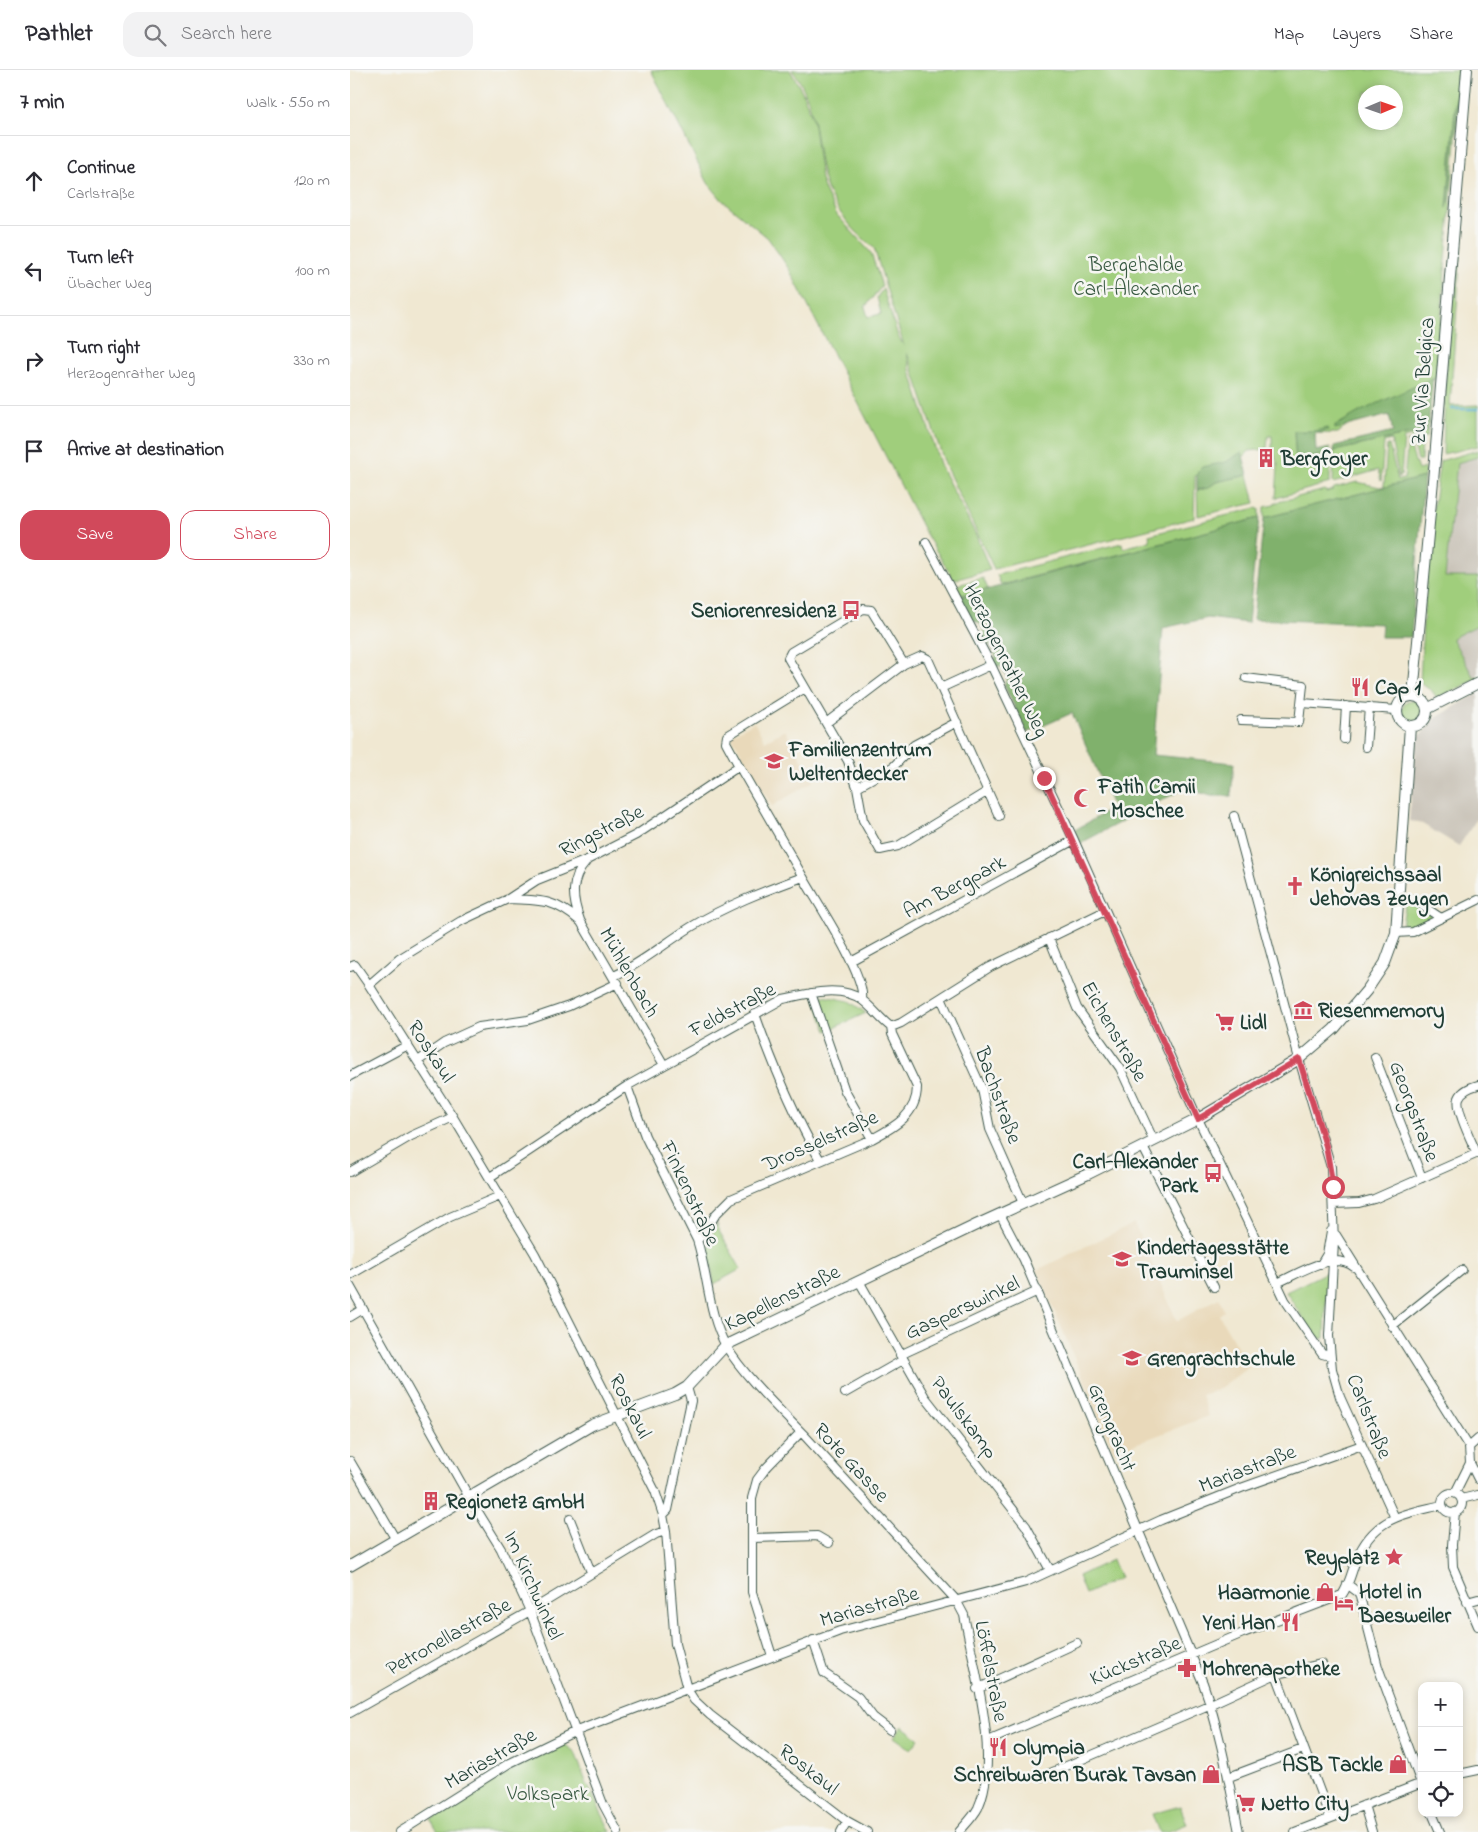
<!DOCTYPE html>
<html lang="en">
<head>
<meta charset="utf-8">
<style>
  :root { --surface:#fff; --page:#f2f2f3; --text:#2b2b33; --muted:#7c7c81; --line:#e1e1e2; --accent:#d1495b }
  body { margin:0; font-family:"Indie Flower",sans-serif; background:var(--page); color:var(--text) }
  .controls { position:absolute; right:15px; bottom:15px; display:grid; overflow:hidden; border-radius:10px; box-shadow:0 2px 8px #0003 }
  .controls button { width:45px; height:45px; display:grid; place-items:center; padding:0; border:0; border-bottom:1px solid var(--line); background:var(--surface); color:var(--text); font:25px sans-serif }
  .compass { position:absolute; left:1008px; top:15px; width:45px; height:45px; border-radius:50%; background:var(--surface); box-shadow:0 2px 8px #0003; rotate:88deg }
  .stop { position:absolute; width:15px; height:15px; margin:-11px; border:4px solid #d1495b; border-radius:50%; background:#fff }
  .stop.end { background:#d1495b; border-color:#fff; box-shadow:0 1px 5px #0008 }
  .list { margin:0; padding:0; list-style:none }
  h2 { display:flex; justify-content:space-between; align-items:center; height:65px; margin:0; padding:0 20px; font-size:21px }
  h2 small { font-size:16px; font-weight:400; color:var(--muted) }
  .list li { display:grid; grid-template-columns:32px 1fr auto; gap:15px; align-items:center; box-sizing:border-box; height:90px; padding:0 20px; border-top:1px solid var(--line) }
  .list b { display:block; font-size:19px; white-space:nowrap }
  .list p { margin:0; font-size:16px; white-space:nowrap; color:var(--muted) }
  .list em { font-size:16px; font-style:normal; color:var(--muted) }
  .actions { display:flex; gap:10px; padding:15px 20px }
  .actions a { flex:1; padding:11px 0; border:1px solid var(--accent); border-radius:15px; text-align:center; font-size:18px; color:var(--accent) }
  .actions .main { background:var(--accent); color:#fff }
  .icon { flex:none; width:28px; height:28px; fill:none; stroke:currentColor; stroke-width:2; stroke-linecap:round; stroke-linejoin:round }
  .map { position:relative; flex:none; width:1128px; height:1762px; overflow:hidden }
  header { display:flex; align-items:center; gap:30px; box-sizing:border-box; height:70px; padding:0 25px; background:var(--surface); border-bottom:1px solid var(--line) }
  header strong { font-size:24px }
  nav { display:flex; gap:28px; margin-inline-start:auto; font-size:18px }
  .search { width:350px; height:45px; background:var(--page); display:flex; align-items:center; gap:12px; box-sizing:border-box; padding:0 18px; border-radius:15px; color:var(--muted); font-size:19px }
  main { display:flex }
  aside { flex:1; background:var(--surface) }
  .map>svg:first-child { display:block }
  .built { fill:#e9d9ba }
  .industrial { fill:#c9c3b8 }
  .green { fill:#a0ce7c; stroke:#608658; fill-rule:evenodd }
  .forest { fill:#80b16c; stroke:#507750 }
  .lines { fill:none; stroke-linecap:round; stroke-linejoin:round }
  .stream { stroke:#4da9cb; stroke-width:2.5 }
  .minor-casing { stroke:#3e574c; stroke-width:10 }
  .tertiary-casing { stroke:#3e574c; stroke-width:12 }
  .minor { stroke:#fff; stroke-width:8 }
  .tertiary { stroke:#fff; stroke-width:10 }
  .route { stroke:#d1495b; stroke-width:6 }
  .labels { text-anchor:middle; stroke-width:5; stroke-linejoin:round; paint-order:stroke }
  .park-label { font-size:21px; fill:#395a42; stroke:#f6f6f2 }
  .street-label { font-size:21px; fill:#1f3d34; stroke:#f6f6f2 }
  .poi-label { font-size:21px; font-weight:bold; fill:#1f3d34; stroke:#f6f6f2; text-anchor:start }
</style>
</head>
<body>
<header>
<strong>Pathlet</strong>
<div class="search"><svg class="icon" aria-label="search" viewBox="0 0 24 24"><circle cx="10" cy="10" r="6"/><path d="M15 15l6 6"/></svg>Search here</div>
<nav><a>Map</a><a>Layers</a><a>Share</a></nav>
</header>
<main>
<aside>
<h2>7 min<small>Walk · 550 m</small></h2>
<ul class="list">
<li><svg class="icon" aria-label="ahead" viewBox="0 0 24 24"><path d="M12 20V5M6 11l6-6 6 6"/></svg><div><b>Continue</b><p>Carlstraße</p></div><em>120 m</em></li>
<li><svg class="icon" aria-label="left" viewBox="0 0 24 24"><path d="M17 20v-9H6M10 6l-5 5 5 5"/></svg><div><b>Turn left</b><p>Übacher Weg</p></div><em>100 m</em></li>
<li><svg class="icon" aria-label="right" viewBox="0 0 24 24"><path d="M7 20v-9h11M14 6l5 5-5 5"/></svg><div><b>Turn right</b><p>Herzogenrather Weg</p></div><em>330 m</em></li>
<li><svg class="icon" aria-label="arrive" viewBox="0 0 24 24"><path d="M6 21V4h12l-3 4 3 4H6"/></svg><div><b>Arrive at destination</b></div></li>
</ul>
<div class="actions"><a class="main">Save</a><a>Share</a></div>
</aside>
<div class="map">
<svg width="1128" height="1762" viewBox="0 0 1128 1762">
  <rect width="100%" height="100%" fill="#f6f6f2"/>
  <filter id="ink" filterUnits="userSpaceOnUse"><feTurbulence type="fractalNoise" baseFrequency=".02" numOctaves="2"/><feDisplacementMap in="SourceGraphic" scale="10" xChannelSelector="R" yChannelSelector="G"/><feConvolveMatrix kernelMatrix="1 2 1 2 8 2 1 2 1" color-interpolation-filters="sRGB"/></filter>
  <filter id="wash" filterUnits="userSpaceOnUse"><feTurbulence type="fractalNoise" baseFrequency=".0096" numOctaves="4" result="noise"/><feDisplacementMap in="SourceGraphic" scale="20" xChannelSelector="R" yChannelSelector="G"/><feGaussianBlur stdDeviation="1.12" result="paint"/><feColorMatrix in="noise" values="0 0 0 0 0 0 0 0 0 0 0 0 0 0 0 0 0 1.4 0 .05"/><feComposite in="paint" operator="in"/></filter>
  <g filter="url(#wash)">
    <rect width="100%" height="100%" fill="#f0e8d2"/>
    <path class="built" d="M404,652L415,671L435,660L464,711L422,736L381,665Z
      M784,1153L827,1251L869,1228L874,1241L869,1245L899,1297L867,1320L851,1325L858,1346L764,1382L687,1200Z"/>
    <path class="industrial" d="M1128,387V507L1095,508L1107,393Z
      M1128,555V606L1124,608L1101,568Z
      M1128,623V747L1109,776L1069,752L1059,751L1066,677L1069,667L1086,648Z"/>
    <path class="green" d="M301,0H440L452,21L463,49L471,109L475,121L487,145L521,183L532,216L515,237L518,247L531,244L527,227L533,219L548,266L554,276L524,178C502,160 480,135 473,106C464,69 467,32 442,0H1112L1086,308L1082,312L1076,313L1009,346L988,363L944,364L946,391L980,383V413L926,428L928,395L922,378V366H918L917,379L899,381C887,397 864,402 845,406L844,448L644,499L596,397L557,283L560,300L591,397L626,465L640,500L604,510L576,464L439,199L418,168L372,130L358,113ZM1016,22H1046V52H1016Z
      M1109,164L1112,165L1100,336L1128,335V376L1093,384L1095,316L1106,166Z
      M1078,360L1077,367H1072L1071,390H1068L1061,366L1054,368L1051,406L1049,407L1041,370L1034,372L1031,411L1028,400L983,413L984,381Z
      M1058,370L1068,400L1075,398L1074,407L914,448V437L924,435V433L975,420L976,422L983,420L984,418L1007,412L1030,417L1034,416L1037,375H1039L1048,410L1054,409Z
      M1128,380V387L1107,393L1095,507H1128V555L1102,568L1124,608L1128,606V609L1087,628L1082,621L1070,613L1073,553L1082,446L1090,391Z
      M898,405L905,433L848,446L847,420L858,418L866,412Z
      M906,438L909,439V448L651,515L647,505L772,473L773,478L800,471L799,465Z
      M633,508L638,519L611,525L607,515Z
      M1052 641a11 11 0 1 1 22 0a11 11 0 1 1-22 0Z
      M1057,826L1088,846L1051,860Z
      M474,926L499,931L516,943L477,961L466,932L467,927Z
      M367,1153L369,1161L391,1199L364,1214L358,1177Z
      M977,1202L975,1268L972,1269L963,1264L936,1222Z
      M762,1490L770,1508L735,1524L728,1506Z
      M552,1656L569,1669L561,1679L544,1667Z
      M211,1672L225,1682L236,1712L261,1762H88L81,1750L126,1719Z
      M830,1736L837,1754L817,1762H809L802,1744Z"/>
    <path class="forest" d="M1108,0H1110L1099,130L1097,138Z
      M1083,308L1078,360L984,381V376L1043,362L1039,345L985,359V356L1011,341Z
      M977,358L978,360L965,364L966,381L980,378V383L946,391L944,361H964Z
      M892,382L898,405L866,412L858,418L847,420V402L852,397L876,392Z
      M1074,407L1061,567H1031L1032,554L903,549L914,448Z
      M909,448L898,553L858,548L813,558L803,685L884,693L881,726H861L835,718L729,774L723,761L763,738L722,643L677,663L654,615L657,608L652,597L645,596L643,593L646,586L641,575L634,574L632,571L635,564L630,553L619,549L609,527Z"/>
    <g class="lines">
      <path class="stream" d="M1102,339H1128"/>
    </g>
  </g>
  <g filter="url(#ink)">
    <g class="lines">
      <g class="minor-casing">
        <path id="minor" d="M576,472L641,595L724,770L848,1049L927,1213L935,1230L972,1284L980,1286
          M554,594L521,540L513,539L441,582L438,588L498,691L507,717L513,750L530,780L548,776L638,721
          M593,617L641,595
          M952,633L1046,640
          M891,650L949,652L953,615L896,608
          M476,653L554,594L572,586L578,589L649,746
          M994,669L996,636
          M1016,677L1019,637
          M389,696L376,672L377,666L455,618
          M507,717L544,696L564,675L607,652
          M884,746L949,989L981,1097L984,1172L979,1266L982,1299L990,1327L1045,1448
          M453,807C466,831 516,905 512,929
          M158,829C192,830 204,829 231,852L314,995
          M1062,829L1091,848
          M230,850C222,828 220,810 236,792
          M1046,863L1063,862L1128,830
          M699,868L727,938L770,998L804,1071
          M501,892L724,770
          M0,897L5,895L19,915L103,1047L185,1184L305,1421L313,1445L316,1461L325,1574L337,1619L344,1630L360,1645L497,1751L517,1762
          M19,915L49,889L111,851L158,829L187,810L237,790L286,765L389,696L453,807C414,821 377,835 341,857C315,873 292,893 264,906
          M461,923L495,1021L522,1069
          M591,928L632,1019L640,1059L673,1133
          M405,944C423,995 443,1043 470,1090
          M541,957L551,953L640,897L755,841
          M1025,987L1072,1108
          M68,991L94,973L129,957L178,950L219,936L268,913
          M0,1006L58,975
          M277,1016L295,1066L347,1170C358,1204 358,1244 376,1276C394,1306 429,1339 454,1365C505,1420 555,1475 606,1530L614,1545C624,1599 651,1687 628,1738C624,1746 615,1755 609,1762
          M793,1077L864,1217
          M1127,1084C1122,1072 1105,1039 1109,1028C1112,1020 1121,1017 1128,1015
          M0,1102L61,1066L103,1047
          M140,1107L277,1016L433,929C456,924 491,914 512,930C523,938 530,949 541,957
          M983,1134L1009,1133L1024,1129L1128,1083
          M650,1144L674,1190L853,1613C870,1661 879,1712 889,1762
          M986,1165L1119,1377L1120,1393L1105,1423
          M347,1170L353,1165L366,1144L381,1129L522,1069C544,1057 567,1045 567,1017L542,964L541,957
          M971,1194L977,1184L981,1161
          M0,1205L100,1147L150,1126
          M509,1211L575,1327L676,1456L700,1500
          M927,1213C948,1204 982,1180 1004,1197
          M0,1216L119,1427L151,1479L180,1541L253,1734L268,1762
          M0,1247L13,1239
          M1042,1256L1112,1200
          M550,1285L688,1221
          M495,1323L553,1290
          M1119,1377L1128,1369
          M0,1391L46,1470
          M1120,1393L1128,1409
          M1092 1433a10 10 0 1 1 20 0a10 10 0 1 1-20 0Z
          M1111,1429L1128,1425
          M1105,1442L1102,1475L1103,1497L1128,1556
          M313,1445L318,1440L341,1331L337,1317
          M220,1449L241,1502
          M402,1468L467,1466L479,1473
          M997,1514L1009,1523L1028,1597L1072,1716
          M1117,1532L1128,1529
          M463,1570L474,1603L508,1627L523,1647L540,1660
          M422,1586L402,1522V1428L407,1410L416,1398L451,1362
          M926,1604L980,1748
          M627,1619L727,1573
          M0,1643L180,1541L306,1464L316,1461
          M638,1671L893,1563L992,1525C999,1515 1002,1501 1006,1490C1024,1447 1052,1445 1092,1435
          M1109,1704L1128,1700
          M691,1707L861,1634L926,1604L972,1594
          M879,1707L953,1679
          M1014,1735L1022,1762
          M1082,1743L1090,1762
          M50,1762L158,1694L224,1662L490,1561L676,1512L811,1450L891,1418L1012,1375
          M491,1762L497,1751
          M945,1762L1072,1713"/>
      </g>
      <g class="tertiary-casing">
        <path id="tertiary" d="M1063,625L1085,389L1117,0
          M1047 641a15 15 0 1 1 30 0a15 15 0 1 1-30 0Z
          M1077,639L1128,613
          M0,1496L242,1355L325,1324L337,1317L376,1275L626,1155L738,1104L848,1049L949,989L984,959L1017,920L1035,893L1046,863L1060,656"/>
      </g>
      <use href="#minor" class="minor"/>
      <use href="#tertiary" class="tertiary"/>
    </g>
  </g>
  <g class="lines" filter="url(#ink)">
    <path class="route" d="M694,708L848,1049L949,989L976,1076L983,1117"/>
  </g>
  <defs>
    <g id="building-bare" transform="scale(1.5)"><path d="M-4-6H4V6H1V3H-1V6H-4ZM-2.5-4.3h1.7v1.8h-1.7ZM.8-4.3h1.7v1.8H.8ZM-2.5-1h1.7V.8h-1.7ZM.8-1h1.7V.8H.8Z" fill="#d1495b" stroke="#f6f6f2" stroke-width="2.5" paint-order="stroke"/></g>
    <g id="bus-bare" transform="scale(1.5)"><path d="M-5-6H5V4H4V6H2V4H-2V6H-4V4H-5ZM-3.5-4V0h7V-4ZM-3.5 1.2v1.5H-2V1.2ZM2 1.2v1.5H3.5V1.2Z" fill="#d1495b" stroke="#f6f6f2" stroke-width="2.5" paint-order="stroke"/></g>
    <g id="restaurant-bare" transform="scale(1.5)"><path d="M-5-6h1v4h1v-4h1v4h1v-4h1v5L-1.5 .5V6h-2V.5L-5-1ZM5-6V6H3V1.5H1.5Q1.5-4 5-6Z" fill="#d1495b" stroke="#f6f6f2" stroke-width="2.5" paint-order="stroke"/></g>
    <g id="school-bare" transform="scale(1.5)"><path d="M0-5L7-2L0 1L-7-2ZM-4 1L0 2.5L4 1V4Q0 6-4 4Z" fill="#d1495b" stroke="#f6f6f2" stroke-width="2.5" paint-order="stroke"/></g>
    <g id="mosque-bare" transform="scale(1.5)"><path d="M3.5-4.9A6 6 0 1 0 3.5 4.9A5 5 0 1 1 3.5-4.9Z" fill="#d1495b" stroke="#f6f6f2" stroke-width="2.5" paint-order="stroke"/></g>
    <g id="church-bare" transform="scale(1.5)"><path d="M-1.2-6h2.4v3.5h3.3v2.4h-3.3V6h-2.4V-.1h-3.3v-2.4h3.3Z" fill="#d1495b" stroke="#f6f6f2" stroke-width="2.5" paint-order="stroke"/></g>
    <g id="museum-bare" transform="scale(1.5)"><path d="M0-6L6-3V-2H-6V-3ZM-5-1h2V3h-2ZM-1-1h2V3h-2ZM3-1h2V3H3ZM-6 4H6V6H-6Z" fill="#d1495b" stroke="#f6f6f2" stroke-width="2.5" paint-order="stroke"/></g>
    <g id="supermarket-bare" transform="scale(1.5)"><path d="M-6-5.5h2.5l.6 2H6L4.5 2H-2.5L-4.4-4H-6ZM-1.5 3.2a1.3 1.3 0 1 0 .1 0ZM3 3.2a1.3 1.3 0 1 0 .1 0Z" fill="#d1495b" stroke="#f6f6f2" stroke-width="2.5" paint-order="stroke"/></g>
    <g id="sight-bare" transform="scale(1.5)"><path d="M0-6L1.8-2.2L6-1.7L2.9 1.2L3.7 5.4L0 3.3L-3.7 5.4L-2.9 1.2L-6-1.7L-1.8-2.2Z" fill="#d1495b" stroke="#f6f6f2" stroke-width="2.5" paint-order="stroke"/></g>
    <g id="shop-bare" transform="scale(1.5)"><path d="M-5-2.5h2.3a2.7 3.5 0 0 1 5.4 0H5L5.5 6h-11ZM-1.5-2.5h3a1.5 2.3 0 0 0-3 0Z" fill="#d1495b" stroke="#f6f6f2" stroke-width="2.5" paint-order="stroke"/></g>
    <g id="hotel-bare" transform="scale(1.5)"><path d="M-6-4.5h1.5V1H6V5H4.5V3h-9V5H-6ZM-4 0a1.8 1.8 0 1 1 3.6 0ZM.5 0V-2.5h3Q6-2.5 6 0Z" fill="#d1495b" stroke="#f6f6f2" stroke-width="2.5" paint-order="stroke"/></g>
    <g id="pharmacy-bare" transform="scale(1.5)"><path d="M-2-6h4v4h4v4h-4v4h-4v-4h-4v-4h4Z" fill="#d1495b" stroke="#f6f6f2" stroke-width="2.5" paint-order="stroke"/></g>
  </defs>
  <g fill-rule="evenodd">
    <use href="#building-bare" x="916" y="388"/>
    <use href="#bus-bare" x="501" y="540"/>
    <use href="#restaurant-bare" x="1010" y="617"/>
    <use href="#school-bare" x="424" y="691"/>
    <use href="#mosque-bare" x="733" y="728"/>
    <use href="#church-bare" x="945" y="816"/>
    <use href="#museum-bare" x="953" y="940"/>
    <use href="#supermarket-bare" x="875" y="952"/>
    <use href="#bus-bare" x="863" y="1103"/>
    <use href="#school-bare" x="772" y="1189"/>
    <use href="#school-bare" x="782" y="1288"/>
    <use href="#building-bare" x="81" y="1431"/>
    <use href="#sight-bare" x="1044" y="1487"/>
    <use href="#shop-bare" x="975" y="1522"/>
    <use href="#hotel-bare" x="994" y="1533"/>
    <use href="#restaurant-bare" x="940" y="1552"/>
    <use href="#pharmacy-bare" x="837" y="1598"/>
    <use href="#restaurant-bare" x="648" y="1677"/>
    <use href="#shop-bare" x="1048" y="1694"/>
    <use href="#shop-bare" x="861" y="1704"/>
    <use href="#supermarket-bare" x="896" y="1733"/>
  </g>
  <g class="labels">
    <g class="park-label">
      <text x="786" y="201">Bergehalde<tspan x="786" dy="24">Carl-Alexander</tspan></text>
      <text x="198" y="1730">Volkspark</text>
    </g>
    <g class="street-label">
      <text transform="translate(1072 311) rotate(-86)" y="7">Zur Via Belgica</text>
      <text transform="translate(657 590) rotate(64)" y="7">Herzogenrather Weg</text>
      <text transform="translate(251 760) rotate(-27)" y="7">Ringstraße</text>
      <text transform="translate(604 816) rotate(-28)" y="7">Am Bergpark</text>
      <text transform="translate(280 902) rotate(60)" y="7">Mühlenbach</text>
      <text transform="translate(382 939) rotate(-28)" y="7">Feldstraße</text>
      <text transform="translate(765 961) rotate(60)" y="7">Eichenstraße</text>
      <text transform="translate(82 981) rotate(57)" y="7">Roskaul</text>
      <text transform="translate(649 1025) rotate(70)" y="7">Bachstraße</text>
      <text transform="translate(1065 1041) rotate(69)" y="7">Georgstraße</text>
      <text transform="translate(470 1070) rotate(-24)" y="7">Drosselstraße</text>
      <text transform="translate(341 1123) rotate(65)" y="7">Finkenstraße</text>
      <text transform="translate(432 1227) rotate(-26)" y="7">Kapellenstraße</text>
      <text transform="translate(612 1237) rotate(-25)" y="7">Gasperswinkel</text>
      <text transform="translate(281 1336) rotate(63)" y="7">Roskaul</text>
      <text transform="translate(1020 1346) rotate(68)" y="7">Carlstraße</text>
      <text transform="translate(615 1347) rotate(53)" y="7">Paulskamp</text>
      <text transform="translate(763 1357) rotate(67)" y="7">Grengracht</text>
      <text transform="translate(502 1392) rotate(47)" y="7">Rote Gasse</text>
      <text transform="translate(897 1398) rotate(-21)" y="7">Mariastraße</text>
      <text transform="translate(184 1515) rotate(66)" y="7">Im Kirchwinkel</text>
      <text transform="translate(519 1536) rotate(-16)" y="7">Mariastraße</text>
      <text transform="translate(98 1566) rotate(-29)" y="7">Petronellastraße</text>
      <text transform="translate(785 1590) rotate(-23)" y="7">Kückstraße</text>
      <text transform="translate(642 1601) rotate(79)" y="7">Löffelstraße</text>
      <text transform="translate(140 1688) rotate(-30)" y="7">Mariastraße</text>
      <text transform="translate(459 1699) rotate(38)" y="7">Roskaul</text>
    </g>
    <g class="poi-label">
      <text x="931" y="395">Bergfoyer</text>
      <text x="486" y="547" text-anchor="end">Seniorenresidenz</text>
      <text x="1025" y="624">Cap 1</text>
      <text x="439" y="686">Familienzentrum<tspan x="439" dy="24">Weltentdecker</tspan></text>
      <text x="748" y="723">Fatih Camii<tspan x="748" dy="24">- Moschee</tspan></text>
      <text x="960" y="811">Königreichssaal<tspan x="960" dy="24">Jehovas Zeugen</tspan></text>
      <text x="968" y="947">Riesenmemory</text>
      <text x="890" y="959">Lidl</text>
      <text x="848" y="1098" text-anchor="end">Carl-Alexander<tspan x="848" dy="24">Park</tspan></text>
      <text x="787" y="1184">Kindertagesstätte<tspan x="787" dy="24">Trauminsel</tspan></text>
      <text x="797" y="1295">Grengrachtschule</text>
      <text x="96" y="1438">Regionetz GmbH</text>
      <text x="1029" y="1494" text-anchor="end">Reyplatz</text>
      <text x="1009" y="1528">Hotel in<tspan x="1009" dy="24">Baesweiler</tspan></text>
      <text x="960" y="1529" text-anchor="end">Haarmonie</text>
      <text x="925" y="1559" text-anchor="end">Yeni Han</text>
      <text x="852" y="1605">Mohrenapotheke</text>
      <text x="663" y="1684">Olympia</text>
      <text x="1033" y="1701" text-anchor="end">ASB Tackle</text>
      <text x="846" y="1711" text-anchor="end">Schreibwaren Burak Tavsan</text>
      <text x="911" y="1740">Netto City</text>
    </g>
  </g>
</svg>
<div class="controls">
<button>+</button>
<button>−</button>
<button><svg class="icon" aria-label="locate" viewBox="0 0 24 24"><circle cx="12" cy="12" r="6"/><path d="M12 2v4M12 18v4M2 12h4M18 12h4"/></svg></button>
</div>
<svg class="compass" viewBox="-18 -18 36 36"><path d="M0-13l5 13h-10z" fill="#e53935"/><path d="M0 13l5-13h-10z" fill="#7c7c81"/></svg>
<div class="stop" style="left:983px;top:1117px"></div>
<div class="stop end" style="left:694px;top:708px"></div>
</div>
</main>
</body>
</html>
